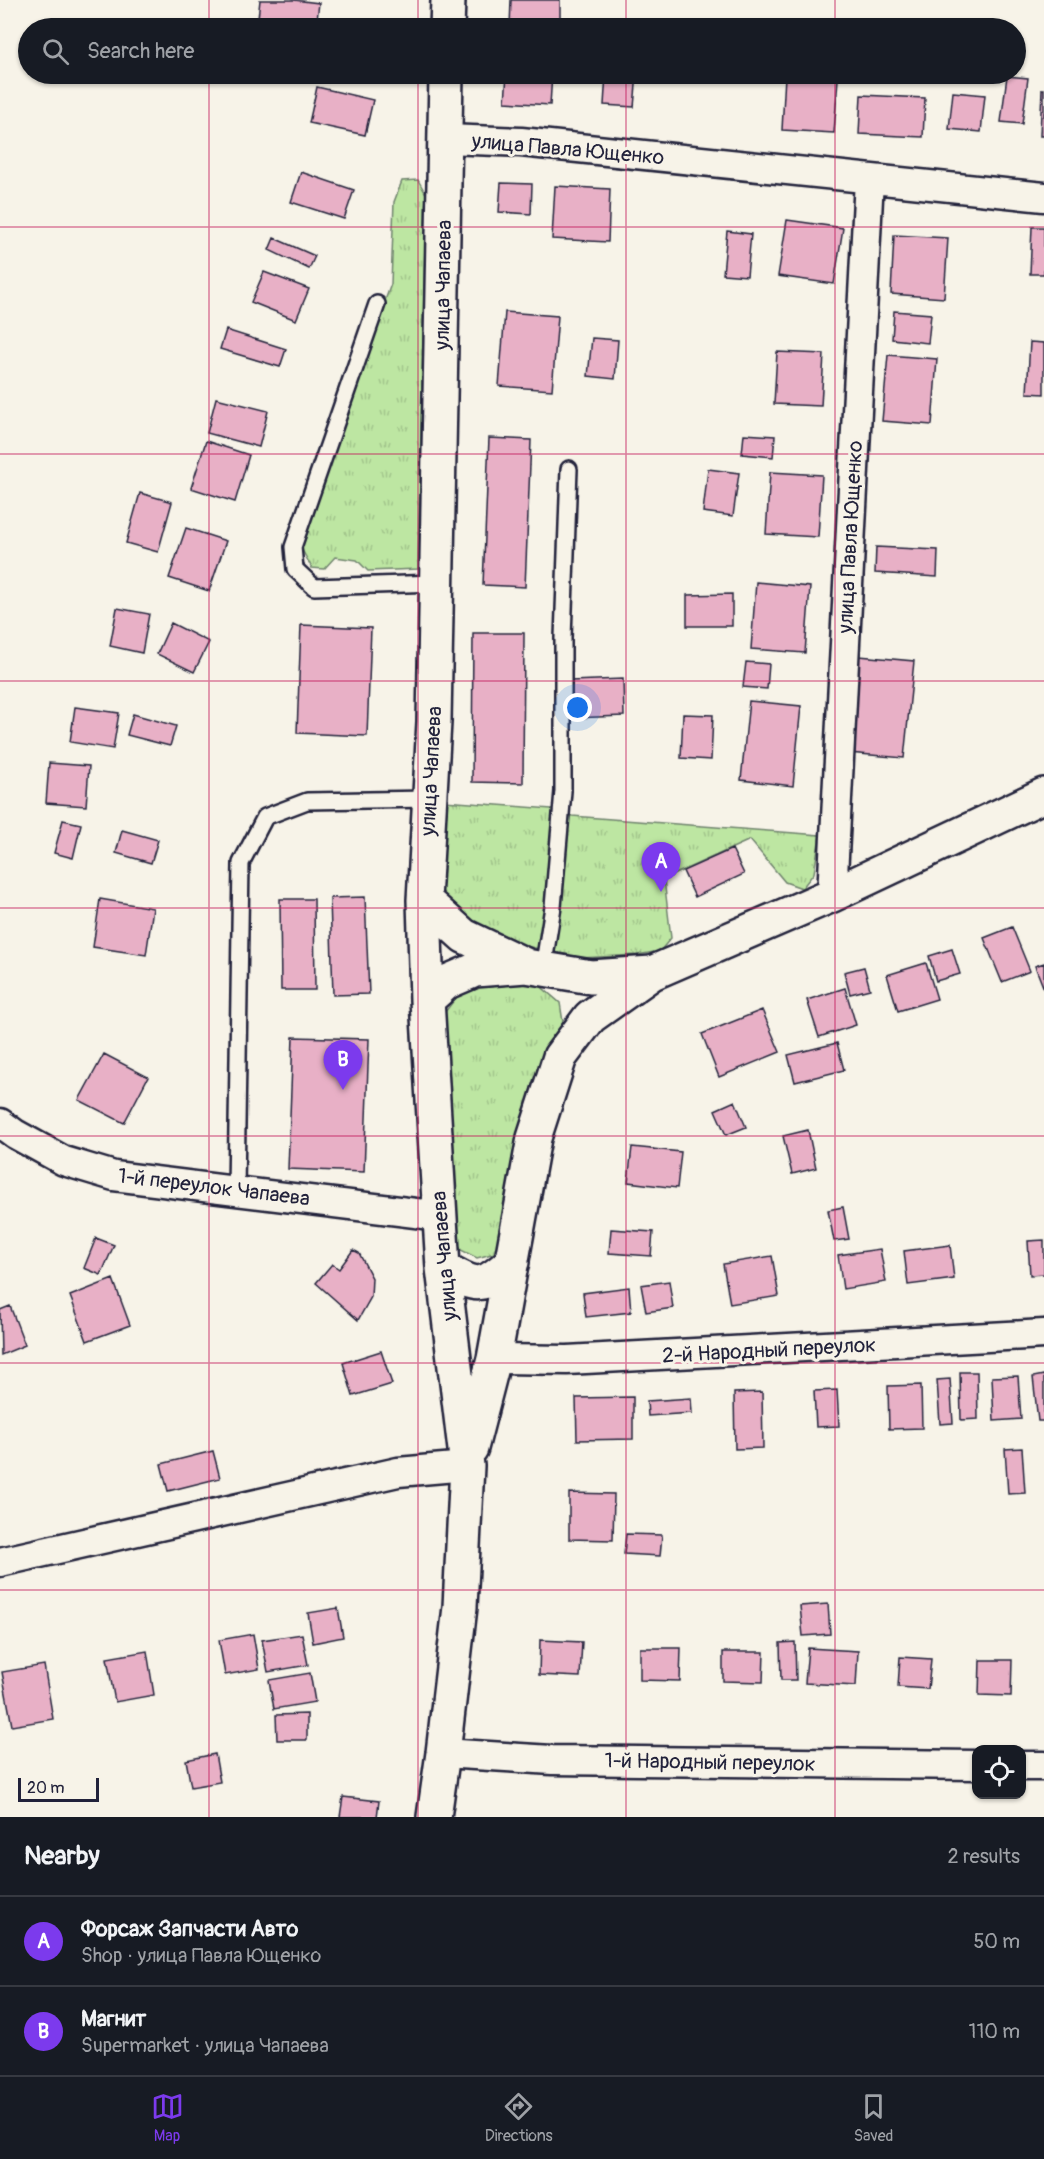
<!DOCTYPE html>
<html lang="en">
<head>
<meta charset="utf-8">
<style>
  :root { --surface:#171b24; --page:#20242c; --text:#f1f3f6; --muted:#9ea1a6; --line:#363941; --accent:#7c3aed }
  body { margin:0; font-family:Pangolin,sans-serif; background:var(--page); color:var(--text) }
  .controls { position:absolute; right:18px; bottom:18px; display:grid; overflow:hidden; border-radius:12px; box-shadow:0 2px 4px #0004 }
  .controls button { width:54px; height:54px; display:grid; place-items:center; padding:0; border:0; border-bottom:2px solid var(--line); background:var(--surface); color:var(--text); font:30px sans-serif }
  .scale { position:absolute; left:18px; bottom:15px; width:81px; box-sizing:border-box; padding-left:6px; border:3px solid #22223b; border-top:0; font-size:16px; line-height:21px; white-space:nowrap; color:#22223b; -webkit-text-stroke:4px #f7f3e8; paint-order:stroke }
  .you { position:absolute; left:578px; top:708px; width:21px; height:21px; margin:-15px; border:4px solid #fff; border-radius:50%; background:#1a73e8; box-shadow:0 0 0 9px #1a73e833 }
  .badge { display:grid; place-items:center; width:39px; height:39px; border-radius:50%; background:var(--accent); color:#fff; font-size:20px; font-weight:700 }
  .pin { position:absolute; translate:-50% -50px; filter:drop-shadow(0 2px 3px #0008) }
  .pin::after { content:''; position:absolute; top:32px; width:21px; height:18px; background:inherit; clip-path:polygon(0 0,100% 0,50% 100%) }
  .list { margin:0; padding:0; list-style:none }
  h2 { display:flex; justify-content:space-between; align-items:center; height:78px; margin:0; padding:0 24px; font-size:26px }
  h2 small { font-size:20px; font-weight:400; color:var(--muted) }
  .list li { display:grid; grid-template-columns:39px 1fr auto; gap:18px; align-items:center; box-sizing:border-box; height:90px; padding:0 24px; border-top:2px solid var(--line) }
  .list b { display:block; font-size:22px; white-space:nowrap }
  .list p { margin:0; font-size:20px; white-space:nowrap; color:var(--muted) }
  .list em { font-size:20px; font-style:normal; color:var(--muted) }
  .icon { flex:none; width:33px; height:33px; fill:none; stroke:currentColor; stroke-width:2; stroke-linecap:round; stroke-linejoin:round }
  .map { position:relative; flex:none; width:1044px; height:1817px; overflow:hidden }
  .search { position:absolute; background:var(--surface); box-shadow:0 2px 4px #0004; left:18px; right:18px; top:18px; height:66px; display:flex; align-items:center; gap:15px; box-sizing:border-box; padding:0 21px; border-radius:33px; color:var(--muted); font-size:22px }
  .sheet { height:258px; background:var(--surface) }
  nav { display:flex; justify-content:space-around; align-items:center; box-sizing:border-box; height:84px; border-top:2px solid var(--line); background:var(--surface); font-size:16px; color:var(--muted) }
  nav a { display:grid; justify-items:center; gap:3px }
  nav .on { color:var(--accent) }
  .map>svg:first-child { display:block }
  .grass { fill:url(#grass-tufts); stroke:#70846e; stroke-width:1.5 }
  .building { fill:#e8b0c6; stroke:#22223b; stroke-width:1.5 }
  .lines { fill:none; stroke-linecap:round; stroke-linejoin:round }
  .lane-casing { stroke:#22223b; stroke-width:20 }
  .street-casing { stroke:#22223b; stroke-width:33 }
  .secondary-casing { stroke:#22223b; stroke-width:38 }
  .lane { stroke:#f7f3e8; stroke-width:15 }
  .street { stroke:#f7f3e8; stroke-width:28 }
  .secondary { stroke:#f7f3e8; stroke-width:33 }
  .grid { fill:none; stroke:#c2185b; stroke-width:1.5; stroke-opacity:0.55 }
  .labels { text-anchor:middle; stroke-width:6; stroke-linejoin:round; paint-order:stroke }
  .street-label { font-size:21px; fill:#22223b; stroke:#f7f3e8 }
</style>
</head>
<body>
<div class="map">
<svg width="1044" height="1817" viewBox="0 0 1044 1817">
  <defs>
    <pattern id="grass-tufts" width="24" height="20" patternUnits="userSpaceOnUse" patternTransform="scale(1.5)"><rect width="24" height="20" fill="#bde6a2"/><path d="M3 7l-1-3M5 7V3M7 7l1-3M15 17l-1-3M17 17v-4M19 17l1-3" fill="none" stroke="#a2c58c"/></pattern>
  </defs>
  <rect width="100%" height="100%" fill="#f7f3e8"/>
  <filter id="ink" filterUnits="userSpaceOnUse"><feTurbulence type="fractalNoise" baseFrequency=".0167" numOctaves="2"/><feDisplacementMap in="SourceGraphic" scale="12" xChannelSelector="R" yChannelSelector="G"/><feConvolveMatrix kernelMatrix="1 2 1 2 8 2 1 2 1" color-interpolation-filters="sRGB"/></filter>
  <g filter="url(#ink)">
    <path class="grass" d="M418,180L426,194L418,569L368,571L357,560L335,557L324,569L312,568L301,548L343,416L391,284L394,202L402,181Z
      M444,801L552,809L572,816L820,835L814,873L802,888L785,882L750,840L664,879L671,938L660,951L637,955L580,958L517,944L476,932L440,899Z
      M514,977L538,984L560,1003L563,1022L532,1085L515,1148L503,1234L495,1253L477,1258L461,1250L454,1232L445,1012L461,991L480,979Z"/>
    <path class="building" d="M260,0H294L319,3L316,28H257Z
      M511,0H560V28L510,27Z
      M507,74H552L550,105L505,102Z
      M606,74H637L634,107L604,105Z
      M900,74H942V77H900Z
      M785,76L838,79L834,133L782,130Z
      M1007,76L1028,78L1022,124L1001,122Z
      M317,87L373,100L365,135L309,123Z
      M1042,89H1044V136H1040Z
      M953,92L985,95L981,132L949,129Z
      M861,95L925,98L923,137L859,134Z
      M301,172L354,190L344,219L291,202Z
      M501,183L532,184L531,214L499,212Z
      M555,186L610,189L608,242L552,239Z
      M787,220L843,228L834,284L778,276Z
      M1032,227H1044V274H1030Z
      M727,231L751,234L747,276L723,274Z
      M894,235L948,238L944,298L891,294Z
      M274,238L315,256L309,269L269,250Z
      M264,272L309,289L296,320L251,302Z
      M894,311L931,314L928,343L892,339Z
      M505,312L558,316L552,390L499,386Z
      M226,330L286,349L280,367L220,349Z
      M592,338L618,340L615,379L588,376Z
      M1030,342L1044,343V394L1027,393Z
      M777,352L824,354L821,406L774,404Z
      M888,355L937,359L932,425L882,421Z
      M216,398L268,411L259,447L207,433Z
      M744,434L775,436L773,457L742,454Z
      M489,438L531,440L525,587L483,585Z
      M206,441L249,455L235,502L191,488Z
      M708,469L739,473L733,516L703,512Z
      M770,472L822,475L818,537L766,534Z
      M140,493L172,502L158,552L126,543Z
      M186,528L226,541L209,591L169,578Z
      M876,547L938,550L937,577L875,573Z
      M756,582L810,587L805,653L751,649Z
      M732,594V626H687V595Z
      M117,608L149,614L142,653L110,646Z
      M171,623L209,642L194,672L157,654Z
      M301,625L371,628L367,736L297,733Z
      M473,633H524L523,783L472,782Z
      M859,656L914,661L904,758L849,753Z
      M746,662L769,664L767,689L743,687Z
      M623,679L624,716L572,718L570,681Z
      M749,701L801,706L793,786L741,780Z
      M75,707L119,713L113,749L70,742Z
      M133,714L176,726L170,746L127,735Z
      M683,714L713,715L711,760L681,758Z
      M49,763L89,766L86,806L46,803Z
      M63,820L81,824L73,858L54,853Z
      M122,830L158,840L151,863L116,853Z
      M732,849L744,874L695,897L683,871Z
      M365,897L369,994L333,995L330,898Z
      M100,899L153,908L146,955L93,947Z
      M280,899H314L315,990H281Z
      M1012,927L1030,971L1002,982L984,938Z
      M952,949L960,974L936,981L929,956Z
      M926,963L937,999L898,1011L887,975Z
      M1044,963V989L1035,966Z
      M864,967L870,989L850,994L844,972Z
      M845,988L856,1025L819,1037L807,1000Z
      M762,1010L780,1052L719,1077L702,1034Z
      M293,1037L369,1039L364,1172L288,1169Z
      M837,1043L844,1070L795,1082L788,1055Z
      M104,1054L148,1077L124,1123L79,1100Z
      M735,1101L746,1127L726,1135L715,1110Z
      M808,1130L816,1168L792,1174L783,1136Z
      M632,1147L681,1152L677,1188L628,1182Z
      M843,1207L849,1239L834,1241L828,1210Z
      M611,1229L653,1232L651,1256L609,1253Z
      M96,1238L114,1245L101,1275L84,1268Z
      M1044,1240V1274L1030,1275L1028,1241Z
      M950,1245L954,1279L908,1285L904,1251Z
      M880,1249L886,1282L843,1289L838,1255Z
      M353,1250L359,1253L372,1278L371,1297L358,1320L316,1283L332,1264L339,1269Z
      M772,1256L779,1296L730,1304L723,1264Z
      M113,1279L130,1325L87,1341L70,1296Z
      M669,1281L673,1308L646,1312L641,1285Z
      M629,1287L631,1312L586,1317L583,1293Z
      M10,1306L25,1345L1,1355L0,1310Z
      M381,1351L392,1384L353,1396L343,1363Z
      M960,1372H977L978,1419L961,1420Z
      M1044,1375V1421H1038L1033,1377Z
      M1018,1376L1021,1419L994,1421L992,1377Z
      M950,1379L953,1423L940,1424L937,1380Z
      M921,1385L922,1428L889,1429L888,1386Z
      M837,1390L839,1426L816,1427L814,1391Z
      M762,1392L763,1448L735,1449L734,1393Z
      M633,1397V1439L577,1440L576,1398Z
      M691,1398L692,1413L648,1416L647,1401Z
      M1022,1448L1025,1493L1008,1494L1005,1449Z
      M213,1451L220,1478L168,1491L161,1464Z
      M569,1493L614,1494L613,1540L569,1539Z
      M626,1534L662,1535L660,1556L624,1554Z
      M828,1604L830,1634L803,1636L800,1606Z
      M338,1608L343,1637L313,1643L308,1613Z
      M253,1634L259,1669L225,1675L219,1640Z
      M302,1634L308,1665L268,1672L262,1640Z
      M540,1640L582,1642L580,1677L539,1675Z
      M795,1642L796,1680H781L780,1643Z
      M640,1648H681L680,1681L640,1680Z
      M808,1648L858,1651L856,1686L805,1683Z
      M147,1651L154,1695L115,1702L107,1658Z
      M723,1652H764L763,1682L723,1681Z
      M900,1657L931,1659L928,1689L898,1687Z
      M980,1660H1012L1011,1696L979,1695Z
      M44,1665L53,1719L12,1726L2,1672Z
      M310,1673L315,1702L274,1709L269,1680Z
      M307,1714V1740H277L276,1715Z
      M215,1754L220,1782L191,1787L186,1760Z
      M343,1797L379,1801L377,1817H340Z"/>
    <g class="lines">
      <g class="lane-casing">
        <path id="lane" d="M377,304L293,547L295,569L314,587L437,583
          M543,969L553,907L563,791V638L569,469
          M236,1190L241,863L265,817L307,801L430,799"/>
      </g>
      <g class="street-casing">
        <path id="street" d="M446,139L521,142L1044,197
          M832,895L869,179
          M0,1123L15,1134L64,1161L114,1176L440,1216
          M494,1359L567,1360L1044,1334
          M0,1562L398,1472L467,1466
          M443,1753L552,1760L976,1765
          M1022,1766H1044"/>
      </g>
      <g class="secondary-casing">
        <path id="secondary" d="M447,28L448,0
          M424,900L464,936L525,965
          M427,1000L447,982L475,970L526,966L591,977L652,973
          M443,1268C478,1288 481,1289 512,1262
          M471,1448L494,1359L534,1138L560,1057L590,1017L652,973L832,895L1044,795
          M434,1817L443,1753L460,1607L467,1466L443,1268L427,1000L424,900L434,722L446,74"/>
      </g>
      <use href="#lane" class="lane"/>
      <use href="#street" class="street"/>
      <use href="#secondary" class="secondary"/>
    </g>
  </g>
  <path class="grid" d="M209,0V28M418,0V28M626,0V28M835,0V28M209,74V1817M418,74V1817M626,74V1817M835,74V1817M0,227H1044M0,454H1044M0,681H1044M0,908H1044M0,1136H1044M0,1363H1044M0,1590H1044"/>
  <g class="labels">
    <g class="street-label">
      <text transform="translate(568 149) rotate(5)" y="7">улица Павла Ющенко</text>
      <text transform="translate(443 285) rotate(-89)" y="7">улица Чапаева</text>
      <text transform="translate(850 537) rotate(-87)" y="7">улица Павла Ющенко</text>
      <text transform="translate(431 771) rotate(-87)" y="7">улица Чапаева</text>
      <text transform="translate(214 1187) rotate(7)" y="7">1-й переулок Чапаева</text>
      <text transform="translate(444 1256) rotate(-95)" y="7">улица Чапаева</text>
      <text transform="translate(769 1350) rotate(-3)" y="7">2-й Народный переулок</text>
      <text transform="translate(710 1762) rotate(1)" y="7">1-й Народный переулок</text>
    </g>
  </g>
</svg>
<div class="controls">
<button><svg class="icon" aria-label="locate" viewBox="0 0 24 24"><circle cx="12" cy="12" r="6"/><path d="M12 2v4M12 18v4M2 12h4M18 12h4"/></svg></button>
</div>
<div class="scale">20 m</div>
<div class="you"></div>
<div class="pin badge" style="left:661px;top:892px">A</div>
<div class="pin badge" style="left:343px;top:1090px">B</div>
<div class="search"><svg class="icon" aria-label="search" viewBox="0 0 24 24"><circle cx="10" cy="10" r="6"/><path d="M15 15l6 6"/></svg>Search here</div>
</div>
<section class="sheet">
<h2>Nearby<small>2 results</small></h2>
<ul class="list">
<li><span class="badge">A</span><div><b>Форсаж Запчасти Авто</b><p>Shop · улица Павла Ющенко</p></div><em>50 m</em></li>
<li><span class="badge">B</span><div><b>Магнит</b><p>Supermarket · улица Чапаева</p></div><em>110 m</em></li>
</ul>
</section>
<nav>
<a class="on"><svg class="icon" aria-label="map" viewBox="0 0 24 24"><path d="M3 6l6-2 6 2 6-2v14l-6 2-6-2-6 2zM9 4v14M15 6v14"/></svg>Map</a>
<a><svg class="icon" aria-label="directions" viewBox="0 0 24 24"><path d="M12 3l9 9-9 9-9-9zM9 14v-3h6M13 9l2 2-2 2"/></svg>Directions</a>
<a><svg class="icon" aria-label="saved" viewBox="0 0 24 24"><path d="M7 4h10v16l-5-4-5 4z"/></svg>Saved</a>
</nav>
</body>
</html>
